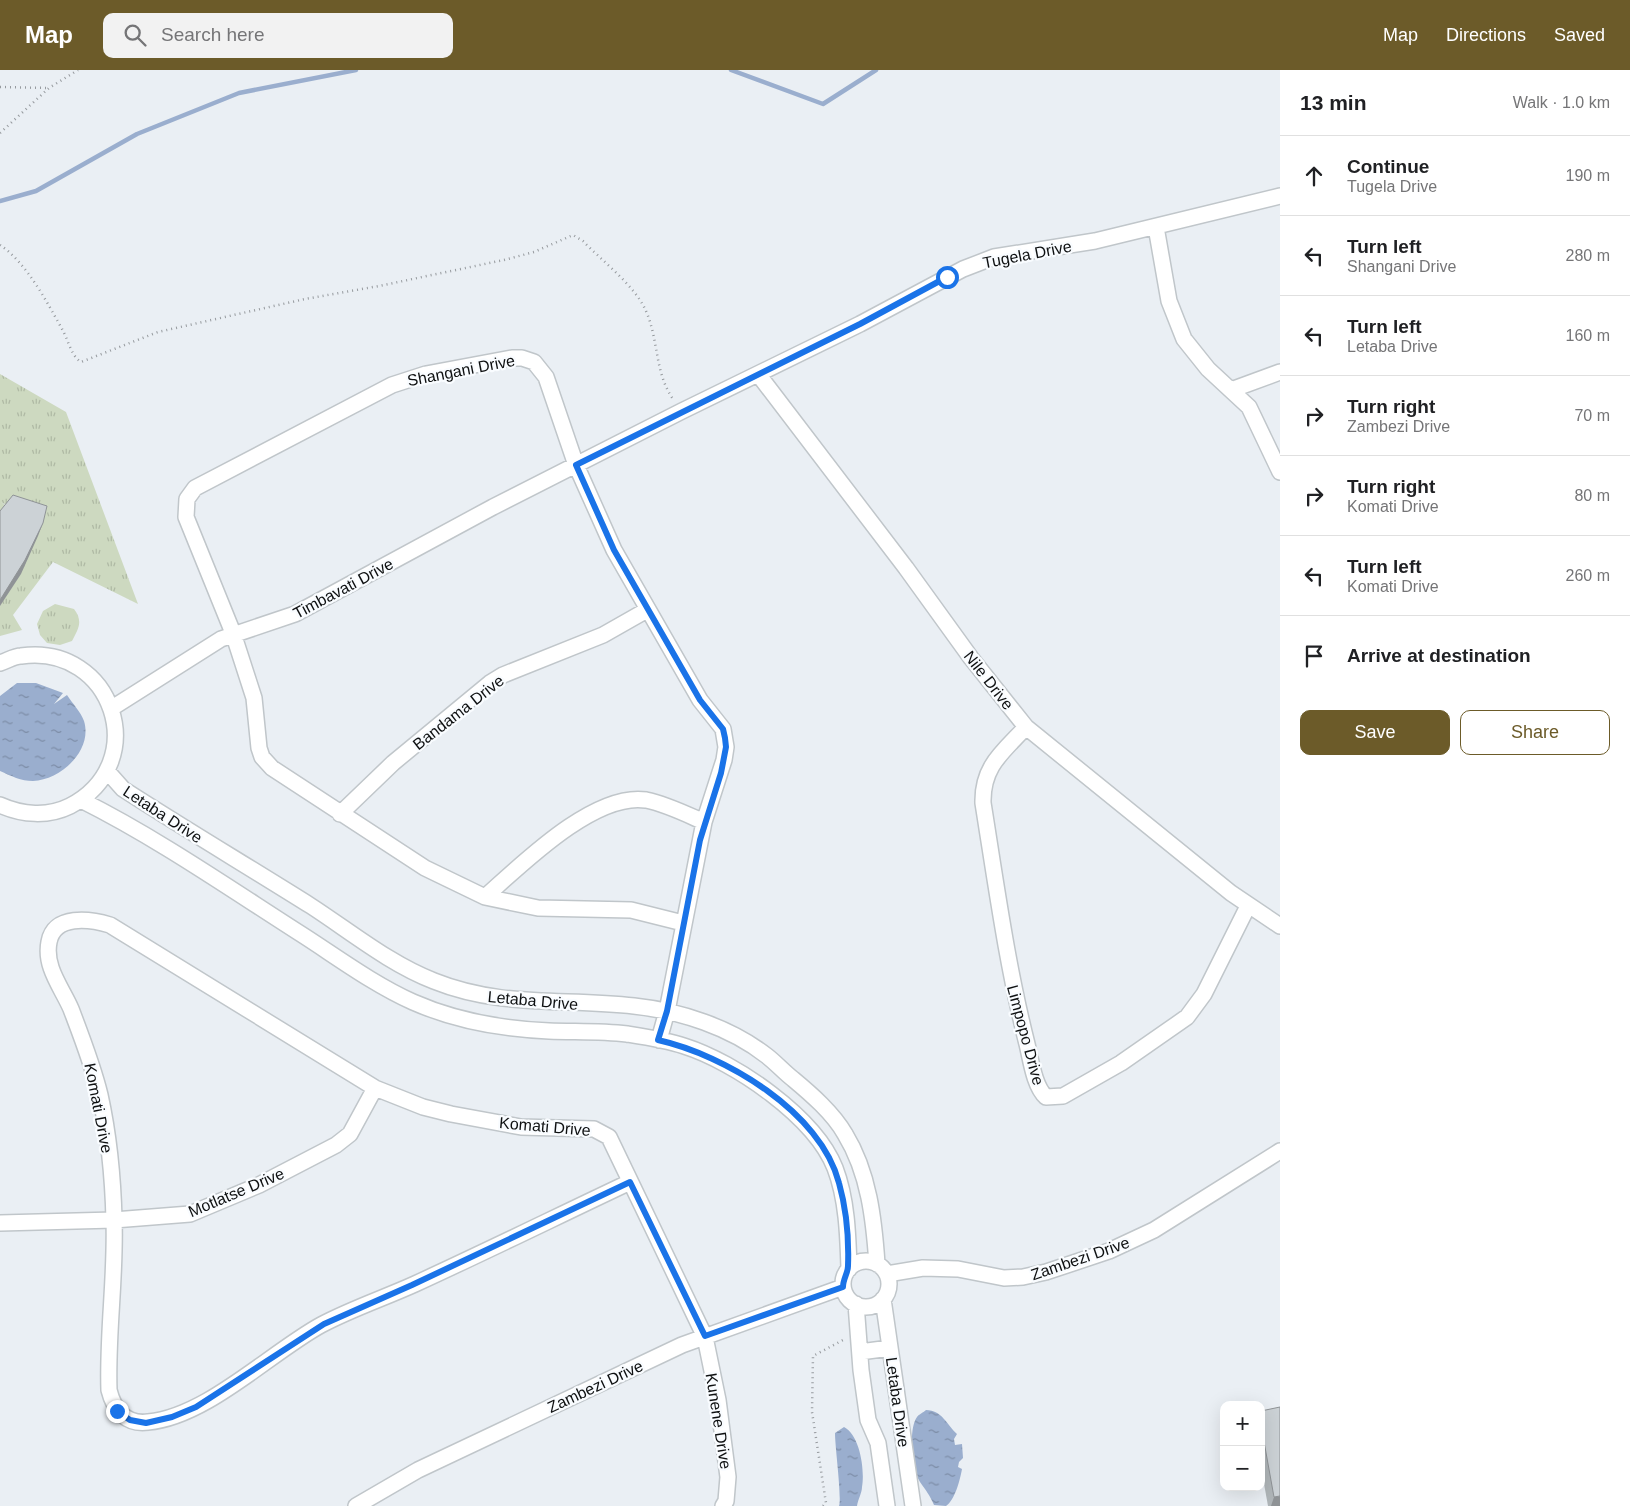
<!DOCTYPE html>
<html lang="en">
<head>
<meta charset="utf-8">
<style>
  :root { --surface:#fff; --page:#f2f2f2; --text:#202124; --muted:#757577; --line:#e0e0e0; --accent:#6c5b29 }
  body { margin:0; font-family:Helvetica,sans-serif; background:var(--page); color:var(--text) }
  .controls { position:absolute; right:15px; bottom:15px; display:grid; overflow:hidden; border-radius:10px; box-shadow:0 5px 20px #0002 }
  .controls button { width:45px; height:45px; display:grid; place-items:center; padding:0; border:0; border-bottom:1px solid var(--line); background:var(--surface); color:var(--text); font:25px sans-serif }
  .stop { position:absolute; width:15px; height:15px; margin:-11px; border:4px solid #1a73e8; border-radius:50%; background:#fff }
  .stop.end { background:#1a73e8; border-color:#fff; box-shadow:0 1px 5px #0008 }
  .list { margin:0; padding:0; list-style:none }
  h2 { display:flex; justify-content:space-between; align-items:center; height:65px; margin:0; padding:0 20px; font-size:21px }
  h2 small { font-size:16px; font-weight:400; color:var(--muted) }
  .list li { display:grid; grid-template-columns:32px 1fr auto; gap:15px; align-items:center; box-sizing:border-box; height:80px; padding:0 20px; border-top:1px solid var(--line) }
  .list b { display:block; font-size:19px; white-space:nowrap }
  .list p { margin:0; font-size:16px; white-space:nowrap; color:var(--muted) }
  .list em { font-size:16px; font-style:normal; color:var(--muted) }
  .actions { display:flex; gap:10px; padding:15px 20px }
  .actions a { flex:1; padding:11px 0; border:1px solid var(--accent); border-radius:10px; text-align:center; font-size:18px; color:var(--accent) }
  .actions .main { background:var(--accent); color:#fff }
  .icon { flex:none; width:28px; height:28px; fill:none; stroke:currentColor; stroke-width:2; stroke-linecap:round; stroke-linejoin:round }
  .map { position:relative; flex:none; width:1280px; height:1436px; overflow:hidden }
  header { display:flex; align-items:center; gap:30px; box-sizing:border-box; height:70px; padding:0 25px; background:var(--accent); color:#fff }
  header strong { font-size:24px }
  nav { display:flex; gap:28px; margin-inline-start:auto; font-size:18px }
  .search { width:350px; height:45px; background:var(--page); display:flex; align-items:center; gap:12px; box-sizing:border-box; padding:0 18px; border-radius:10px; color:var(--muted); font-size:19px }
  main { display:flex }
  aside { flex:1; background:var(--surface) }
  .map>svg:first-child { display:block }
  .grass { fill:url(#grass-tufts) }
  .water { fill:url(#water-ripples) }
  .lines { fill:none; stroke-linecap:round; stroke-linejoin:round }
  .stream { stroke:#9aaece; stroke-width:4.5 }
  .minor-casing { stroke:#c0c6ca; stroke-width:18 }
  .path { stroke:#969a9e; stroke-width:2.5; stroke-dasharray:1 4; stroke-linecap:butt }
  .minor { stroke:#fff; stroke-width:15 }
  .wall { fill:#afb5b8 }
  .shaded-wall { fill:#8f9396 }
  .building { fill:#ccd2d6; stroke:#8f9396 }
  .route { stroke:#1a73e8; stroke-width:6 }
  .labels { text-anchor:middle; stroke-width:4.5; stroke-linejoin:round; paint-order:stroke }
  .street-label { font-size:16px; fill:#0e1011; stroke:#f9fcff }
</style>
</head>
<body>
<header>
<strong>Map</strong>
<div class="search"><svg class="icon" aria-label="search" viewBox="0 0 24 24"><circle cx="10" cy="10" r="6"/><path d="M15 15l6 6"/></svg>Search here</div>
<nav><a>Map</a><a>Directions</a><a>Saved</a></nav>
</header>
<main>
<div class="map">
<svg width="1280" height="1436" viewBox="0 0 1280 1436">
  <defs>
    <pattern id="grass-tufts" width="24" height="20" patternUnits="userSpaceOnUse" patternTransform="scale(1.25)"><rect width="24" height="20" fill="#cdd9c0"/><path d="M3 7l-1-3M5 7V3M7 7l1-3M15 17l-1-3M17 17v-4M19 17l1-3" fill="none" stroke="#afb9a4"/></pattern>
    <pattern id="water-ripples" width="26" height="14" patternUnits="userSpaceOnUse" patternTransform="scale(1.25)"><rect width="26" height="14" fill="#9aaece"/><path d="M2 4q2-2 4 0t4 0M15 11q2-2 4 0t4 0" fill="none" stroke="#7c8ca6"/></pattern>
  </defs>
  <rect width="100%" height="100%" fill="#eaeff4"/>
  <path class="grass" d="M0,304L66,342L138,534L53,492L13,545L22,560L0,566V535L23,498L42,455L1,432L9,438L0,448Z
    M55,534L74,539C83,551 79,558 72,571L60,575L47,573L40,565L37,554L43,541Z"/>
  <path class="water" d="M17,613H36L63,623L54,634L67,625C72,633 81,642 84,651C93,680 61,710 33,711C21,711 11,706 0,701V626Z
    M926,1340C942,1340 947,1355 957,1364L954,1369L955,1375L962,1374L963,1388L959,1392L958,1397L962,1399C960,1410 955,1430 946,1436L934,1435C929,1424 927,1422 920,1412C912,1400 908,1359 917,1347C918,1345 924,1342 926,1340Z
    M844,1357C860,1365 865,1400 862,1417C862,1423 858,1429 857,1436H839C842,1428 835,1377 835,1363Z"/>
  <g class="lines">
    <path class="stream" d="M731,0L823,34L876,0
      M0,131L36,121L137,64L239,23L356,0"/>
    <g class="minor-casing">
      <path id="minor" d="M1156,157L1169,231L1184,269L1208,299L1249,337L1280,402
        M758,304L906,498L971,588L1026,657L1231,823L1280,856
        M1231,320L1280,302
        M0,593C7,591 14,586 21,586C113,573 153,693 70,736C48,747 22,745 0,735
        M112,638L221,569L295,544L493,437L682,341L860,254L963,199L994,187L1095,171L1280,126
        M1026,657C1003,682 982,696 983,733C996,814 1007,895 1027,974C1031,990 1034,1016 1046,1027L1063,1026L1121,993L1187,947L1204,924L1248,836
        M107,701L123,719C185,759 249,797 311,836C351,862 390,894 434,911C501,938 564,928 634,936C680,941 730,957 767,986C776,993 784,1002 793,1009C811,1024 833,1043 845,1064C869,1103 874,1150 877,1194
        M81,730C157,768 229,818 301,864C337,887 373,914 413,932C456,951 502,959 549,961C575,962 601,961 627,964C646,967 666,970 684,976C735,992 815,1047 835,1098C847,1129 848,1166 849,1199
        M340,744L393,693L490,613L503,605L603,565L647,540
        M485,827C521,795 594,722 646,730C666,734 686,744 704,752
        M659,970L667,941L704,752L724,690L726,677L723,659L700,630L614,480L576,395L546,307L534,292L522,288H512L426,304L392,315L195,418L187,429L186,447L233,563L254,628L259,678L262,687L272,698L425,798L485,827L538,838L631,840L683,853
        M630,1112C558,1146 487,1181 415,1214C384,1228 351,1239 321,1255C270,1283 206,1347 148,1352C126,1355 114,1340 109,1320C107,1263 116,1207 114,1150C113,1108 109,1066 100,1025C93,996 82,968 71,939C62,918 44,897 49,872C54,844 90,849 110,855L375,1018L423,1037L451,1044L521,1057L594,1059L609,1067L705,1267L718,1330L728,1407L726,1431L723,1436
        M0,1153L114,1150L190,1144L259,1115L336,1075L350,1064L375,1018
        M843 1214a23 23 0 1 1 46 0a23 23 0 1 1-46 0Z
        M887,1204L923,1198L958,1199L1004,1208L1023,1207L1046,1202L1109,1181L1154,1160L1280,1081
        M883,1229L913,1436
        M856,1234L861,1300L868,1350L878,1373L887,1436
        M860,1282L890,1278
        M356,1436L418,1400L682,1275L843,1217"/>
    </g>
    <path class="path" d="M0,17L48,18
      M0,63L49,18L78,0
      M0,175C26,192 47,232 62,259C68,269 71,286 81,292L158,262L305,229L379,216L504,190L534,182L573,165L583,171C601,190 634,215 645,239C659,268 654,302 673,329
      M823,1436L826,1433L812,1342L813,1286L845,1269"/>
    <use href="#minor" class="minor"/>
  </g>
  <path class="wall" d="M1261,1341L1280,1436H1268L1261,1397Z"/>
  <path class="shaded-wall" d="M43,453L38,466L21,504L0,536V530Z
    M1280,1426V1436H1271L1274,1427Z"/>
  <path class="building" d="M13,425L47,436L43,453L25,490L0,530V441Z
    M1280,1337V1426L1274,1427L1261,1355V1341Z"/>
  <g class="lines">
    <path class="route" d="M117,1341L130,1350L146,1353L172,1347L196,1337L324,1254L412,1215L630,1112L705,1266L843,1217C843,1209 848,1203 848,1196C849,1169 846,1138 839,1113C821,1042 725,985 658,970L667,941L700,770L721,703L726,677L725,668L723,659L700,630L614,480L576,395L860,254L947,207"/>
  </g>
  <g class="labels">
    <g class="street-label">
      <text transform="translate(1027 184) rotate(-11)" y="6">Tugela Drive</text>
      <text transform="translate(461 300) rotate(-11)" y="6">Shangani Drive</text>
      <text transform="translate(343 518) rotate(-28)" y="6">Timbavati Drive</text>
      <text transform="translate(989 610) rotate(52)" y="6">Nile Drive</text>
      <text transform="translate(458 642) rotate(-38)" y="6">Bandama Drive</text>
      <text transform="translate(163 744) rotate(33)" y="6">Letaba Drive</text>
      <text transform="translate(533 930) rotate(5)" y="6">Letaba Drive</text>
      <text transform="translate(1026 965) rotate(75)" y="6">Limpopo Drive</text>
      <text transform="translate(99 1038) rotate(79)" y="6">Komati Drive</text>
      <text transform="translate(545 1056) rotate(5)" y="6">Komati Drive</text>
      <text transform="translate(236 1122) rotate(-23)" y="6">Motlatse Drive</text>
      <text transform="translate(1080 1188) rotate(-19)" y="6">Zambezi Drive</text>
      <text transform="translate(595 1316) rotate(-25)" y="6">Zambezi Drive</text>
      <text transform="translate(898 1332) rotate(82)" y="6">Letaba Drive</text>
      <text transform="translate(719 1351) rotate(81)" y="6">Kunene Drive</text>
    </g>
  </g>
</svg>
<div class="controls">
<button>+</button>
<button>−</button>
</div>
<div class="stop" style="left:947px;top:207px"></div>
<div class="stop end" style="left:117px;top:1341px"></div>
</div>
<aside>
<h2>13 min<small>Walk · 1.0 km</small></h2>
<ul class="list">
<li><svg class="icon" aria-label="ahead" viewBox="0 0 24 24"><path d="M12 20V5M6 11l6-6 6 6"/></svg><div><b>Continue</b><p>Tugela Drive</p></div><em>190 m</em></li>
<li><svg class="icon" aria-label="left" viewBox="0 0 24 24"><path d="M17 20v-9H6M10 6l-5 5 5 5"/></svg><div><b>Turn left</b><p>Shangani Drive</p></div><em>280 m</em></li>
<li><svg class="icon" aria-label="left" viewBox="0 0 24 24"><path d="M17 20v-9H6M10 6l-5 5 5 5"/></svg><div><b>Turn left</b><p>Letaba Drive</p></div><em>160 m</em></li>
<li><svg class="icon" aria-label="right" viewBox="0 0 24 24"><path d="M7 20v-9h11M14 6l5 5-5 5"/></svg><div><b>Turn right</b><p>Zambezi Drive</p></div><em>70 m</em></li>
<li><svg class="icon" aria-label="right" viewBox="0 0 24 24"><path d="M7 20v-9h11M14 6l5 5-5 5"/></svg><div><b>Turn right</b><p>Komati Drive</p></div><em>80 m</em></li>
<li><svg class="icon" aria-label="left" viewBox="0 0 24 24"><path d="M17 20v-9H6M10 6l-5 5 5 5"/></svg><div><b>Turn left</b><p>Komati Drive</p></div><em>260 m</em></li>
<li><svg class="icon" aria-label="arrive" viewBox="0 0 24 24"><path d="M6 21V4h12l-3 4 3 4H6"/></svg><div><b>Arrive at destination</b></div></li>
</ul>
<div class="actions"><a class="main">Save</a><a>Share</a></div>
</aside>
</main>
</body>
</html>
